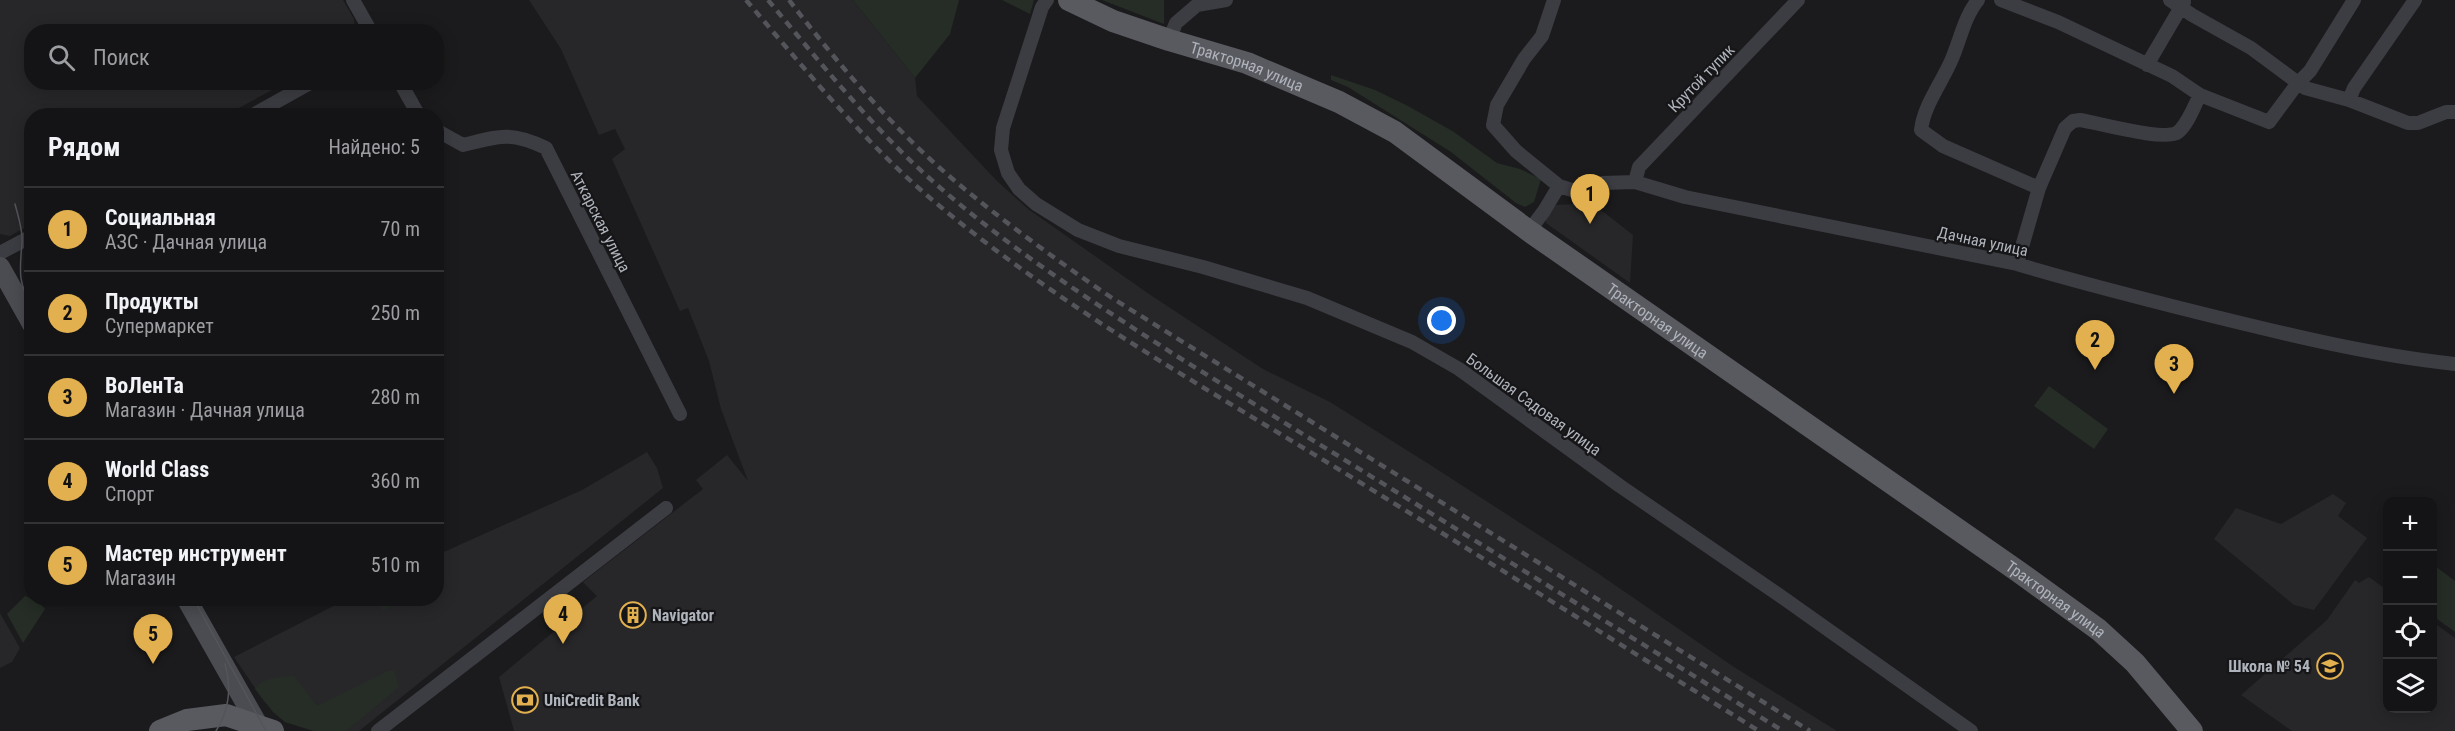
<!DOCTYPE html>
<html lang="ru">
<head>
<meta charset="utf-8">
<style>
  :root { --surface:#141416; --page:#1d1d1f; --text:#f1f3f6; --muted:#9d9ea1; --line:#333335; --accent:#e2b04e }
  body { margin:0; font-family:"Roboto Condensed",sans-serif; background:var(--page); color:var(--text) }
  .controls { position:absolute; right:18px; bottom:18px; display:grid; overflow:hidden; border-radius:12px; box-shadow:0 3px 15px #0003 }
  .controls button { width:54px; height:54px; display:grid; place-items:center; padding:0; border:0; border-bottom:2px solid var(--line); background:var(--surface); color:var(--text); font:30px sans-serif }
  .you { position:absolute; left:1442px; top:321px; width:21px; height:21px; margin:-15px; border:4px solid #fff; border-radius:50%; background:#1a73e8; box-shadow:0 0 0 9px #1a73e833 }
  .badge { display:grid; place-items:center; width:39px; height:39px; border-radius:50%; background:var(--accent); color:#111; font-size:20px; font-weight:700 }
  .pin { position:absolute; translate:-50% -50px; filter:drop-shadow(0 2px 3px #0008) }
  .pin::after { content:''; position:absolute; top:32px; width:21px; height:18px; background:inherit; clip-path:polygon(0 0,100% 0,50% 100%) }
  .list { margin:0; padding:0; list-style:none }
  h2 { display:flex; justify-content:space-between; align-items:center; height:78px; margin:0; padding:0 24px; font-size:26px }
  h2 small { font-size:20px; font-weight:400; color:var(--muted) }
  .list li { display:grid; grid-template-columns:39px 1fr auto; gap:18px; align-items:center; box-sizing:border-box; height:84px; padding:0 24px; border-top:2px solid var(--line) }
  .list b { display:block; font-size:22px; white-space:nowrap }
  .list p { margin:0; font-size:20px; white-space:nowrap; color:var(--muted) }
  .list em { font-size:20px; font-style:normal; color:var(--muted) }
  .icon { flex:none; width:33px; height:33px; fill:none; stroke:currentColor; stroke-width:2; stroke-linecap:round; stroke-linejoin:round }
  .map { position:relative; flex:none; width:2455px; height:731px; overflow:hidden }
  .search { position:absolute; background:var(--surface); box-shadow:0 3px 15px #0003; left:24px; top:24px; width:420px; height:66px; display:flex; align-items:center; gap:15px; box-sizing:border-box; padding:0 21px; border-radius:24px; color:var(--muted); font-size:22px }
  .panel { position:absolute; background:var(--surface); box-shadow:0 3px 15px #0003; left:24px; top:108px; width:420px; height:498px; border-radius:24px }
  .map>svg:first-child { display:block }
  .built { fill:#27272a }
  .green { fill:#252d26 }
  .lines { fill:none; stroke-linecap:round; stroke-linejoin:round }
  .street { stroke:#3c3d42; stroke-width:14 }
  .secondary { stroke:#4a4c51; stroke-width:20 }
  .primary { stroke:#595a60; stroke-width:22 }
  .tram { stroke:#53555a; stroke-width:1.5 }
  .rail { stroke:#53555a; stroke-width:4.5; stroke-dasharray:8 6; stroke-linecap:butt }
  .labels { text-anchor:middle; stroke-width:4.5; stroke-linejoin:round; paint-order:stroke }
  .street-label { font-size:16px; fill:#afb3bb; stroke:#161618 }
  .poi-label { font-size:16px; font-weight:bold; fill:#afb3bb; stroke:#161618; text-anchor:start }
</style>
</head>
<body>
<div class="map">
<svg width="2455" height="731" viewBox="0 0 2455 731">
  <rect width="100%" height="100%" fill="#1b1b1d"/>
  <path class="built" d="M0,0H343L354,19L355,31L32,32V82L285,83L226,115L32,116L31,224L10,236L0,234Z
    M529,0H853L915,78L917,96L997,181L1028,209L1149,294L1263,369L1330,402L1432,466L1596,572L1734,667L1837,731H514L499,677L597,596L583,582L703,489L696,480L727,455L748,481L721,409L709,361L688,308L680,311L612,159L625,149L615,129L599,135L561,49Z
    M1592,203L1633,235L1630,283L1546,223V216L1556,205Z
    M647,452L657,468L663,488L359,731H314L285,722L263,700L234,657L347,599L436,598L437,555L582,490Z
    M2333,494L2346,503L2338,516L2367,538L2314,610L2294,605L2214,539L2236,508L2281,524Z
    M2369,577L2387,590L2388,708H2432L2433,622L2455,638V731H2292L2241,695L2327,620L2355,580L2359,583Z
    M0,613L20,648L12,662L0,668Z"/>
  <path class="green" d="M853,0H959L950,34L915,78Z
    M1002,0H1034L1030,14Z
    M1102,0H1164V24Z
    M1331,75L1375,90L1408,106L1454,132L1497,163L1520,169L1541,179L1534,202L1525,207L1516,203L1451,152L1348,87L1331,80Z
    M2049,386L2108,429L2094,449L2034,406Z
    M2435,566L2455,581V632L2433,616V570Z
    M25,596L37,601L45,609L23,643L7,614Z
    M376,599H394L397,603L383,611Z
    M388,671H394L399,687L346,731H314L285,722L273,712L255,689C262,677 282,677 294,676L317,706Z"/>
  <g class="lines">
    <path class="street" d="M353,0L371,32
      M1047,0L1042,7L1003,128L1001,150L1008,173L1019,189L1036,204L1078,230L1119,246L1203,267L1307,298L1412,342L1459,369L1620,486L1779,595L1971,731
      M1554,0L1542,36L1524,59L1497,105L1493,125L1516,151L1559,186
      M1978,0C1964,17 1960,41 1951,61C1941,84 1924,105 1921,130L1943,146L2039,188
      M2001,0L2058,22L2172,76L2200,95L2269,122L2297,84L2310,71L2354,0
      M2170,0L2192,15L2251,48L2305,88L2349,100L2408,123H2418L2446,112H2455
      M1169,40L1176,23L1197,5L1226,0
      M2147,65L2184,2
      M400,82L419,116
      M2349,100L2354,88L2415,0
      M251,116L312,82
      M436,130L463,145C500,136 510,131 546,148L680,414
      M1635,182L1639,167L1798,0
      M1529,231L1544,211L1559,186L1575,191L1591,192L1602,183L1635,182L1685,197L2017,264C2080,283 2144,299 2208,315C2289,335 2371,355 2455,364
      M0,253L32,236
      M2017,264L2039,188L2065,128L2073,121L2080,120C2099,123 2166,142 2178,132C2188,124 2194,106 2200,95
      M378,731L666,508"/>
    <path class="secondary" d="M0,267L32,324
      M186,598L258,725"/>
    <g class="primary">
      <path id="s1" d="M1069,0L1113,21L1169,40L1247,63L1339,102L1395,132L1529,231L2019,572L2099,630L2135,663L2192,731"/>
      <path d="M160,731L187,720L226,715L273,731"/>
    </g>
    <path class="tram" d="M15,204C18,216 23,230 22,242C20,270 17,281 32,307
      M193,598L266,731
      M216,731C229,711 232,687 225,664"/>
    <path class="rail" d="M746,0C806,70 865,144 936,203C1057,304 1195,382 1330,464C1474,552 1616,642 1759,731
      M768,0C823,66 878,135 944,191C1016,253 1096,304 1175,355L1783,731
      M789,0C838,64 893,129 955,181C1005,223 1058,261 1112,298L1810,731"/>
  </g>
  <defs>
    <g id="building-ring" transform="scale(1.35)"><circle r="9.5" fill="#161618" stroke="#e2b04e" stroke-width="1.5"/><path d="M-4-6H4V6H1V3H-1V6H-4ZM-2.5-4.3h1.7v1.8h-1.7ZM.8-4.3h1.7v1.8H.8ZM-2.5-1h1.7V.8h-1.7ZM.8-1h1.7V.8H.8Z" fill="#e2b04e"/></g>
    <g id="school-ring" transform="scale(1.35)"><circle r="9.5" fill="#161618" stroke="#e2b04e" stroke-width="1.5"/><path d="M0-5L7-2L0 1L-7-2ZM-4 1L0 2.5L4 1V4Q0 6-4 4Z" fill="#e2b04e"/></g>
    <g id="bank-ring" transform="scale(1.35)"><circle r="9.5" fill="#161618" stroke="#e2b04e" stroke-width="1.5"/><path d="M-6-4H6V4H-6ZM0-2.3a2.3 2.3 0 1 0 0 4.6a2.3 2.3 0 1 0 0-4.6Z" fill="#e2b04e"/></g>
  </defs>
  <g fill-rule="evenodd">
    <use href="#building-ring" x="633" y="615"/>
    <use href="#school-ring" x="2330" y="666"/>
    <use href="#bank-ring" x="525" y="700"/>
  </g>
  <g class="labels">
    <g class="street-label">
      <text dy="6" stroke="none"><textPath href="#s1" startOffset="190">Тракторная улица</textPath></text>
      <text transform="translate(1701 78) rotate(-46)" y="6">Крутой тупик</text>
      <text transform="translate(601 221) rotate(63)" y="6">Аткарская улица</text>
      <text transform="translate(1983 241) rotate(12)" y="6">Дачная улица</text>
      <text dy="6" stroke="none"><textPath href="#s1" startOffset="676">Тракторная улица</textPath></text>
      <text transform="translate(1534 404) rotate(36)" y="6">Большая Садовая улица</text>
      <text dy="6" stroke="none"><textPath href="#s1" startOffset="1162">Тракторная улица</textPath></text>
    </g>
    <g class="poi-label">
      <text x="652" y="621">Navigator</text>
      <text x="2310" y="672" text-anchor="end">Школа № 54</text>
      <text x="544" y="706">UniCredit Bank</text>
    </g>
  </g>
</svg>
<div class="controls">
<button>+</button>
<button>−</button>
<button><svg class="icon" aria-label="locate" viewBox="0 0 24 24"><circle cx="12" cy="12" r="6"/><path d="M12 2v4M12 18v4M2 12h4M18 12h4"/></svg></button>
<button><svg class="icon" aria-label="layers" viewBox="0 0 24 24"><path d="M12 4l9 5-9 5-9-5zM3 14l9 5 9-5"/></svg></button>
</div>
<div class="you"></div>
<div class="pin badge" style="left:1590px;top:224px">1</div>
<div class="pin badge" style="left:2095px;top:370px">2</div>
<div class="pin badge" style="left:2174px;top:394px">3</div>
<div class="pin badge" style="left:563px;top:644px">4</div>
<div class="pin badge" style="left:153px;top:664px">5</div>
<div class="search"><svg class="icon" aria-label="search" viewBox="0 0 24 24"><circle cx="10" cy="10" r="6"/><path d="M15 15l6 6"/></svg>Поиск</div>
<section class="panel">
<h2>Рядом<small>Найдено: 5</small></h2>
<ul class="list">
<li><span class="badge">1</span><div><b>Социальная</b><p>АЗС · Дачная улица</p></div><em>70 m</em></li>
<li><span class="badge">2</span><div><b>Продукты</b><p>Супермаркет</p></div><em>250 m</em></li>
<li><span class="badge">3</span><div><b>ВоЛенТа</b><p>Магазин · Дачная улица</p></div><em>280 m</em></li>
<li><span class="badge">4</span><div><b>World Class</b><p>Спорт</p></div><em>360 m</em></li>
<li><span class="badge">5</span><div><b>Мастер инструмент</b><p>Магазин</p></div><em>510 m</em></li>
</ul>
</section>
</div>
</body>
</html>
